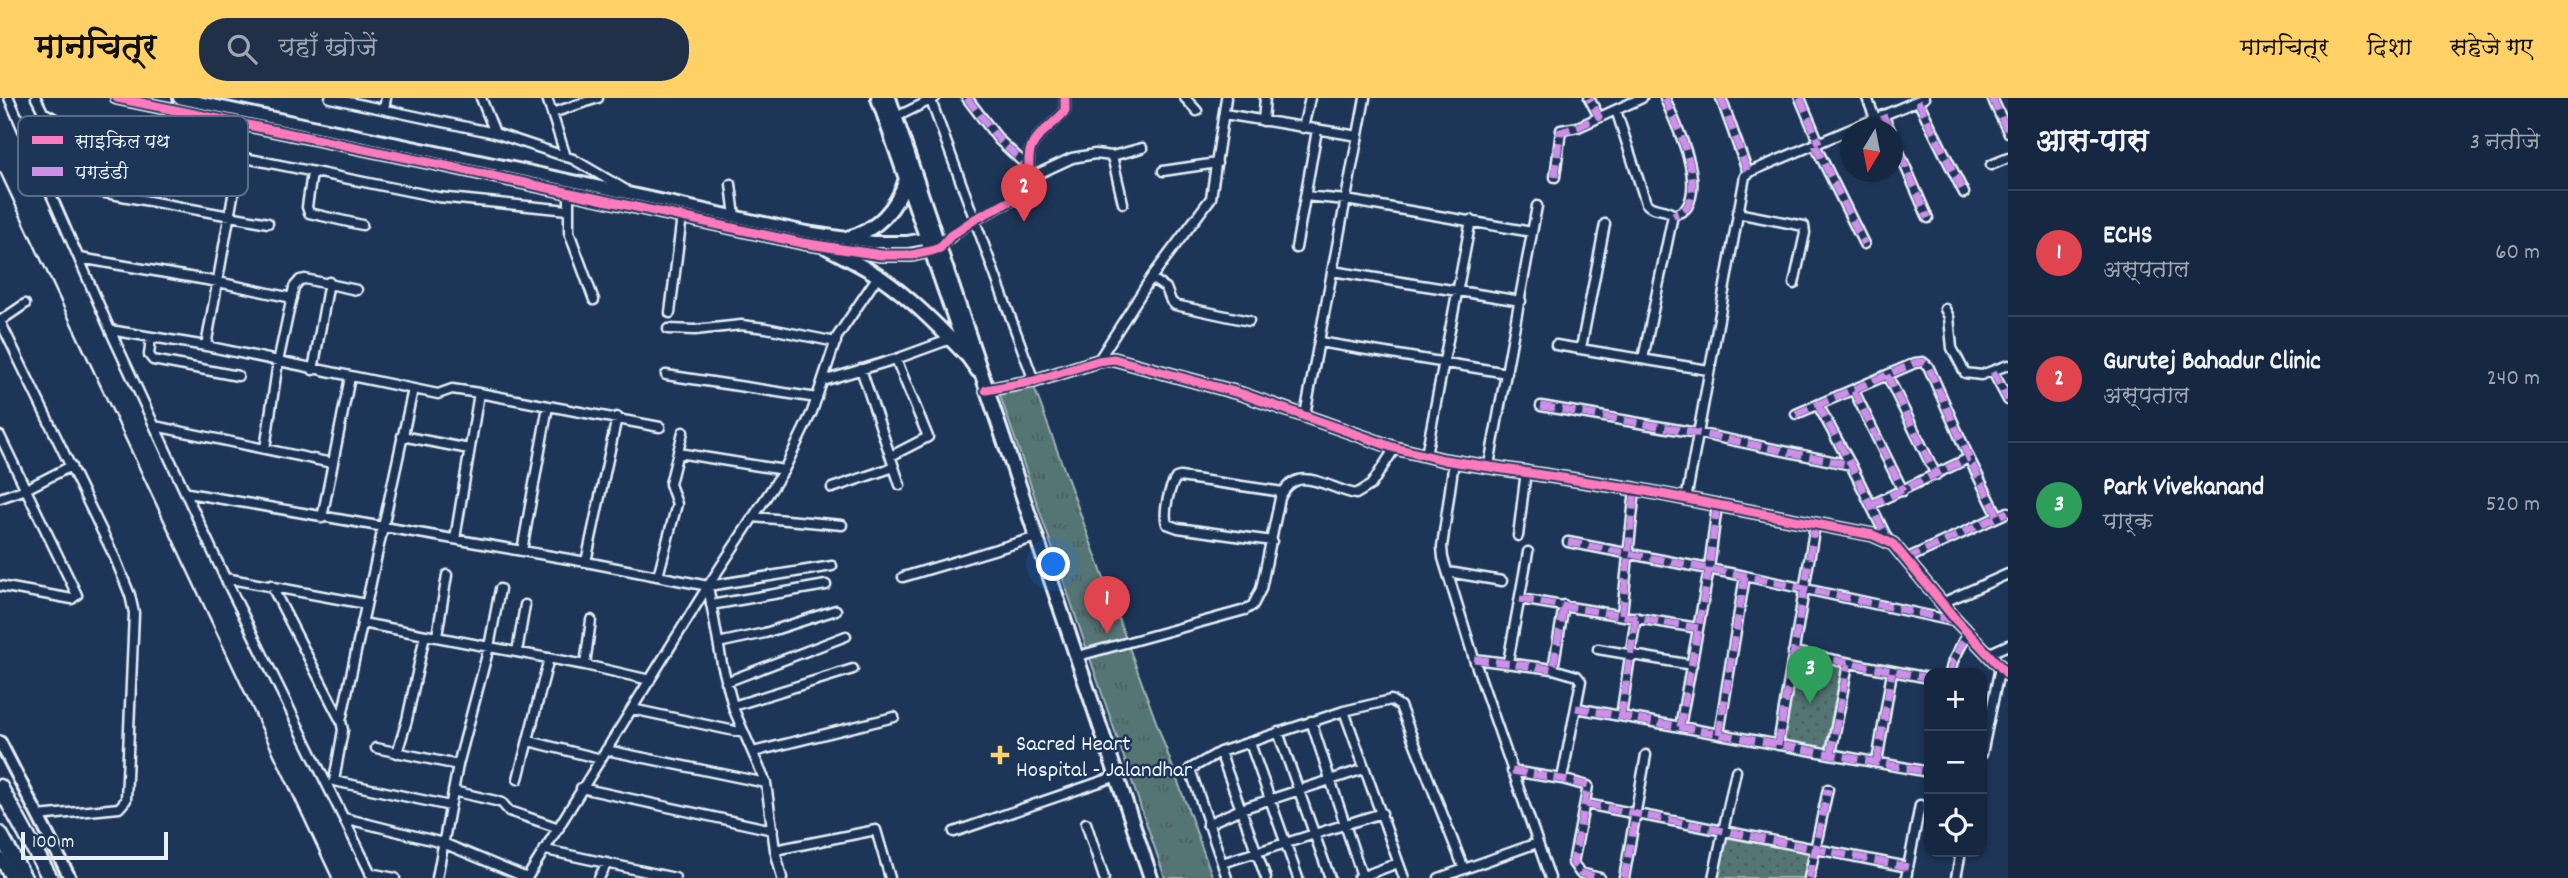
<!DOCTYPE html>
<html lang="hi">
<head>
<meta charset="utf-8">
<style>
  :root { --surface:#162841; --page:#1f3048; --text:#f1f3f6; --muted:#9ea6b1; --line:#35445a; --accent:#ffd166 }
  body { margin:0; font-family:Dekko,"Playpen Sans Deva",sans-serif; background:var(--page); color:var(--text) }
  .controls { position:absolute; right:21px; bottom:21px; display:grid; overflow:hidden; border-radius:14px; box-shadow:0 2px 5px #0004 }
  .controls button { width:63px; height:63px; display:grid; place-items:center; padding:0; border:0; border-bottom:2px solid var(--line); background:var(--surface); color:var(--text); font:35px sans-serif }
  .compass { position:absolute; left:1840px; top:21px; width:63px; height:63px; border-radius:50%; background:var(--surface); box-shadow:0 2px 5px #0004; rotate:190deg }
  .scale { position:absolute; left:21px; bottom:18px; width:147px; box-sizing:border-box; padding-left:7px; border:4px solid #e8f1f8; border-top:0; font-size:19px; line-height:24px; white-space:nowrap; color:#e8f1f8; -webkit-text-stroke:5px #1d3557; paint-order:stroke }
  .you { position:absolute; left:1054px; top:467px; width:24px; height:24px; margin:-18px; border:5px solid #fff; border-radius:50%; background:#1a73e8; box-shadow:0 0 0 10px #1a73e833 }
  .badge { display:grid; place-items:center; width:46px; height:46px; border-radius:50%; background:var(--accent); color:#fff; font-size:23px; font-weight:700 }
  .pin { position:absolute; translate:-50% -58px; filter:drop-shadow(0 2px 4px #0008) }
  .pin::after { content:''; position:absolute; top:37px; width:24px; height:21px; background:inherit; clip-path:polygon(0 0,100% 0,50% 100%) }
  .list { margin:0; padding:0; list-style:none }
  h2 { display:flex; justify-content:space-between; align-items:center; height:91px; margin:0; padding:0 28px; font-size:30px }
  h2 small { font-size:23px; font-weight:400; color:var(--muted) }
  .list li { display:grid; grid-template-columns:46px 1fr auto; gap:21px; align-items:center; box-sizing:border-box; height:126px; padding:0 28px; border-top:2px solid var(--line) }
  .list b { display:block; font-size:26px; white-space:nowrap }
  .list p { margin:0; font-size:23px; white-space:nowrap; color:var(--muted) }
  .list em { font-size:23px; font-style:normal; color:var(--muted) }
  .icon { flex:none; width:38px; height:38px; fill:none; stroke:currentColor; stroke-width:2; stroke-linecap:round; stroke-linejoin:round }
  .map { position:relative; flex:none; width:2008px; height:780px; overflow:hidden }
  header { display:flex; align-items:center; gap:42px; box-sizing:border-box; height:98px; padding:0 35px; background:var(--accent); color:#111 }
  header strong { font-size:33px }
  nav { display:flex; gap:38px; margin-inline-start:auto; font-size:24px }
  .search { width:490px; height:63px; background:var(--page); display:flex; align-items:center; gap:18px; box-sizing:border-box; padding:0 24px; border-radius:28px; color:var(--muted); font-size:26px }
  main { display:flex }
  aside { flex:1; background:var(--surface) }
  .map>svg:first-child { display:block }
  .grass { fill:url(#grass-tufts); stroke:#9eb3b6; stroke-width:2 }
  .park { fill:url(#park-dots); stroke:#9eb3b6; stroke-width:2 }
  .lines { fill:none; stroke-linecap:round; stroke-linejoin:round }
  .street-casing { stroke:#e8f1f8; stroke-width:13 }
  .secondary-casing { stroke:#e8f1f8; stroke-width:16 }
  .primary-casing { stroke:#e8f1f8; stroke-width:18 }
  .highway-casing { stroke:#e8f1f8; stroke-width:19 }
  .street { stroke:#1d3557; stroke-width:8 }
  .secondary { stroke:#1d3557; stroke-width:10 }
  .primary { stroke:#1d3557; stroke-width:12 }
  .highway { stroke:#1d3557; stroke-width:14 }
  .rail { stroke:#e8f1f8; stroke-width:2.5 }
  .quiet { stroke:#ce8fe9; stroke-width:7; stroke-dasharray:14 7; stroke-linecap:butt }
  .cycleway-casing { stroke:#1d3557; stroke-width:13 }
  .cycleway { stroke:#fd7abc; stroke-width:9 }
  .poi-dot { fill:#ffd166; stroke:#1d3557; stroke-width:2.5 }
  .labels { text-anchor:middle; stroke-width:5; stroke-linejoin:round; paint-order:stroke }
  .poi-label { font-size:23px; fill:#e8f1f8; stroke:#1d3557; text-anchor:start }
  .key { fill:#1d3557; stroke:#5a6d87; stroke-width:2 }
  .key-label { font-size:19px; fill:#e8f1f8 }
</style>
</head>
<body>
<header>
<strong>मानचित्र</strong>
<div class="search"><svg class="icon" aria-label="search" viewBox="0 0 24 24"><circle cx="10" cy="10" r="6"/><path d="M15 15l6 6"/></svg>यहाँ खोजें</div>
<nav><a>मानचित्र</a><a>दिशा</a><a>सहेजे गए</a></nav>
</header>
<main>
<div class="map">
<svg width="2008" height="780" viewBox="0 0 2008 780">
  <defs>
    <pattern id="grass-tufts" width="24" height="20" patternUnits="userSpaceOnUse" patternTransform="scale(1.75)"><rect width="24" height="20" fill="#547575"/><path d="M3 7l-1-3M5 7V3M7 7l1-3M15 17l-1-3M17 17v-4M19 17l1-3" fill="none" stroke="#4d5e60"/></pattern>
    <pattern id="park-dots" width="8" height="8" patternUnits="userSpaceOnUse" patternTransform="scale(1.75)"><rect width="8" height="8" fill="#547575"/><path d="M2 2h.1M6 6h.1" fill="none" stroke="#4d5e60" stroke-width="1.8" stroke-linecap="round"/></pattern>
  </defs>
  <rect width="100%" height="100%" fill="#1d3557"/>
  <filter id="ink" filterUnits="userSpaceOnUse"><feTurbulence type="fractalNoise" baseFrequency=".0143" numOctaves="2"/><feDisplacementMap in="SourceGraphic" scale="14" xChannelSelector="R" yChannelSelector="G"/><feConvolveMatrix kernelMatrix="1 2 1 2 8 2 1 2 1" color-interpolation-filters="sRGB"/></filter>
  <g filter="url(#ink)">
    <path class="grass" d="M1033,286L1213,780H1165L999,294Z"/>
    <path class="park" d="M1793,556L1843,566L1825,654L1778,646Z
      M1723,733L1810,751L1806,780H1714Z"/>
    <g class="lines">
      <g class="street-casing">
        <path id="street" d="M9,0L110,232L225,480L373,780
          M36,0L43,14L57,22L438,99L568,112
          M330,0L495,35L573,61L626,92
          M481,0L495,35
          M547,0L566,59
          M930,0L1034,283
          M967,0L999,42L1027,68
          M1185,0L1197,13
          M1589,0L1599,19
          M1665,0C1676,28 1704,80 1687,109C1684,114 1678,115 1673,117
          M1721,0L1748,75
          M1800,0L1819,45
          M1867,0L1875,20
          M1992,0L2008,34
          M1918,3L1964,95
          M384,11L386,0
          M1616,12L1646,105C1653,114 1666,109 1673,117L1643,261
          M552,15L598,0
          M1224,16L1358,38
          M1883,17L1890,32
          M896,19L935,0
          M1263,23L1265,0
          M1303,30L1310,0
          M1892,38L1928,120
          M1815,47L1864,146
          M1112,58L1123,105
          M1991,67L2008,60
          M1163,73L1217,65
          M312,75L307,109L309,115L362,127
          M1555,79L1561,32L1578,29L1642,0
          M1029,80L1072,60L1095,56L1112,58L1142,50
          M46,84L268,125
          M731,86L735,119
          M569,94V134L594,202
          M1305,98L1346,102L1532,134
          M1737,115L1804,128L1805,135L1794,186
          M940,150C963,123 997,112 1026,95C1034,81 1025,65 1031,50C1037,35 1055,26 1065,13V0
          M1296,150L1317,32
          M80,160L218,184L292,200
          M1332,173L1521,203
          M1151,180L1166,190L1171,203L1175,207L1249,223
          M1945,211L1949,219L1952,250L1965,275L1981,277L2008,267
          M670,215L682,118
          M0,223L115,460L130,497L134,515L126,702L119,710L38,718
          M0,223L25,206
          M668,231L695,232L741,227L766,230L836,244
          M110,232L206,248L438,296L452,291L479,295L660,329
          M151,239L149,257L153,262L238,278
          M1319,244L1507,275
          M1556,247L1708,272
          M206,248L240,59
          M1581,250L1605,126
          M1098,263L1151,180L1211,100L1226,0
          M861,271L900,387
          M313,272L329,184
          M1993,274L2008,302
          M666,277L817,300
          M1887,277L1936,377
          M823,283L896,261L951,241
          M413,291L341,623L343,632L334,683L450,708
          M1854,293L1903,393
          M1818,307L1851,367L1888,442
          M1541,308L1697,335L1851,367
          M1796,316L1915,265L1923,264L1928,268L1969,360L1998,418
          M1305,317L1365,0
          M155,328L332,365
          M0,338L77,497L72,501L0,488
          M402,338L469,351
          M265,351L278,264L294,189L300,182L305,181L357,192
          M678,355L784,372
          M1426,357L1471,122
          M891,358L928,339L896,261
          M1454,363L1442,449L1443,460L1474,561L1550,780
          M1489,367L1537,108
          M832,390L894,369
          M188,395L586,464L708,488L722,566L734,612L766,685L775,752L782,780
          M0,400L26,391L71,368
          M1686,402L1745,78L1752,73L1924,0
          M1871,407L1969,360
          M753,419L842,427
          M322,420L350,279
          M1518,438L1526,373
          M455,441L479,295
          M1272,443L1178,430L1167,426C1163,414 1169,390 1176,380L1180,379L1283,394
          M1568,444L1745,478L1953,523L1956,522
          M522,453L548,308
          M1906,461L2008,414
          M586,464L617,319
          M1448,474L1502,483
          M658,478L677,406L670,386L683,334
          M903,479L1037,439
          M225,480L366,506
          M271,487L341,623
          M708,488L832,468
          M1520,501L1698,530
          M1942,505L2008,476
          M711,507L826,487
          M1622,516L1635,391
          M362,525L585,567L650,582
          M437,538L447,477
          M718,545L765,535L836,512
          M1598,551L1692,567
          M517,554L525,507
          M1793,554L1929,580
          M1988,556L2008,547
          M1078,558L1245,512L1253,507L1261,491L1280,400C1297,363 1327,391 1356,396L1371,387L1395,350
          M1474,561L1553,571L1564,507
          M1508,564L1528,454
          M585,567L591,522
          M1553,571L1577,578L1581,583L1562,681
          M1950,575L1953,563L1968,534
          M726,584L846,538
          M733,608L853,571
          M1576,610L1929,674
          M632,611L744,635
          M1344,613L1391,602L1400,608L1464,771
          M1621,618L1636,519
          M1311,623L1362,778
          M1680,629L1709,471L1717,407
          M1278,634L1330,780
          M1719,636L1745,478
          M529,643L601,661
          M1250,645L1298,780
          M1778,647L1815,427
          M376,650L458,667
          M606,652L766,685
          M753,654L894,619
          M1220,654L1266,780
          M397,655L407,622L425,537
          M1831,656L1848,566
          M1982,656L2000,569
          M1877,664L1892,574
          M1512,673L1562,681L1588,688L1573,765L1580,775L1600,780
          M518,681L549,560
          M581,690L773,732
          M453,693L496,703L502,705L509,713L559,730
          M1586,706L1908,769
          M344,720L443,745L527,780
          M1086,725L1104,780
          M1207,726L1241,711L1364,671
          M954,734L1117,678
          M546,752L675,780
          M775,752L876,732L890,780
          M1222,765L1382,715
          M370,775L395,780
          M437,780L458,667L489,549L500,491
          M527,780L708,488L784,372L812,314L837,239L878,178
          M599,780L607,765
          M1227,780L1190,671L1220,654L1344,613L1404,780
          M1358,780L1398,765
          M1439,780L1537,745
          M1624,780L1646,657
          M1713,780L1736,673
          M1809,780L1828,691
          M1906,780L1920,707
          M1956,780L1961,754"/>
      </g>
      <g class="secondary-casing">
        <path id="secondary" d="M117,0L446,68L802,145L881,157H912L938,151
          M179,0L527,73L806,134L873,144H907L934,139
          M986,292L1034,283L1098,263L1114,261L1242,296L1395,350L1444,362L1635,391L1873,437L1893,446L1956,522L2008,577
          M0,644L70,780
          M0,760L11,780"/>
      </g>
      <g class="primary-casing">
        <path id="primary" d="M878,0L968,259L978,273
          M889,0L1151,780
          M847,140C877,133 897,110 906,81
          M826,149C844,159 863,168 880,179C912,201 939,229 966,257"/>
      </g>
      <g class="highway-casing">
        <path id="highway" d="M0,689L50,780
          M0,736L24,780"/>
      </g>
      <use href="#street" class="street"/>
      <use href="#secondary" class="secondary"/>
      <use href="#primary" class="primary"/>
      <use href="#highway" class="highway"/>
      <path class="rail" d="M0,74L332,780"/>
      <path class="quiet" d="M967,0L999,42L1027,68
        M1665,0C1676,28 1704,80 1687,109C1684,114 1678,115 1673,117
        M1721,0L1748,75
        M1800,0L1819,45
        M1992,0L2008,34
        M1918,3L1964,95
        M1883,17L1890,32
        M1892,38L1928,120
        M1815,47L1864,146
        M1555,79L1560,34L1578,29L1599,19L1589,0
        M1993,274L2008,302
        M1887,277L1936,377
        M1854,293L1903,393
        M1818,307L1851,367L1888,442
        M1541,308L1697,335L1851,367
        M1796,316L1915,265L1923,264L1928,268L1969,360L1998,418
        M1871,407L1969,360
        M1568,444L1745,478L1955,523
        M1906,461L2008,414
        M1520,501L1698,530
        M1622,516L1635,391
        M1793,554L1929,580
        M1474,561L1553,571L1564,507
        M1950,575L1953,563L1968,534
        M1576,610L1929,674
        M1621,618L1636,519
        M1680,629L1709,471L1717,407
        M1719,636L1745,478
        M1778,647L1815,427
        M1831,656L1848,566
        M1877,664L1892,574
        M1512,673L1562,681L1588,688L1573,765L1580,775L1600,780
        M1586,706L1908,769
        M1624,780L1636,716
        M1809,780L1828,691"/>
      <g class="cycleway-casing">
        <path id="cycleway" d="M117,0L446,68L802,145L881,157H912L931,153L940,150L950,138L975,121L1026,95C1034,81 1025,65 1031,50C1037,35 1055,26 1065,13V0
          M986,292L1034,283L1098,263L1114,261L1242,296L1395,350L1444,362L1635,391L1873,437L1893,446L1956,522L2008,577"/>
      </g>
      <use href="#cycleway" class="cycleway"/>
    </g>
  </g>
  <path class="poi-dot" d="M996.5 646.5h7v7h7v7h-7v7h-7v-7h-7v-7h7z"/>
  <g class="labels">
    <g class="poi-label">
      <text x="1016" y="652">Sacred Heart<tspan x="1016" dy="26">Hospital - Jalandhar</tspan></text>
    </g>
  </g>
  <rect x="18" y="18" width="230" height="80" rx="10" class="key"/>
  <rect x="32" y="38" width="31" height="8" fill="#fd7abc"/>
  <rect x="32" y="69" width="31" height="9" fill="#ce8fe9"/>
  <g class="key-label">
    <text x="75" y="49">साइकिल पथ</text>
    <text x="75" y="80">पगडंडी</text>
  </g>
</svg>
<div class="controls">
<button>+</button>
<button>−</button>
<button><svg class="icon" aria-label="locate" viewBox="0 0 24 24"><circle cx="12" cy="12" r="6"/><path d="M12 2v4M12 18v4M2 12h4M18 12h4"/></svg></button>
</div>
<svg class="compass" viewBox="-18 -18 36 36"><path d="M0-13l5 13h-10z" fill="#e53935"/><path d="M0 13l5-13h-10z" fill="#9ea6b1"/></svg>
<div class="scale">100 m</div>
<div class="you"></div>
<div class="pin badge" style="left:1107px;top:536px;background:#e0444e">1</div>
<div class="pin badge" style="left:1024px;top:124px;background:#e0444e">2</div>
<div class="pin badge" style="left:1810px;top:606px;background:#2e9e5b">3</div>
</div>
<aside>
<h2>आस-पास<small>3 नतीजे</small></h2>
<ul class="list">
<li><span class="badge" style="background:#e0444e">1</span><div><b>ECHS</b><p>अस्पताल</p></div><em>60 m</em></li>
<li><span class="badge" style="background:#e0444e">2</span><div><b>Gurutej Bahadur Clinic</b><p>अस्पताल</p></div><em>240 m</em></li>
<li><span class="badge" style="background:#2e9e5b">3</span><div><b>Park Vivekanand</b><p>पार्क</p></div><em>520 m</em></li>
</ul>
</aside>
</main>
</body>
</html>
